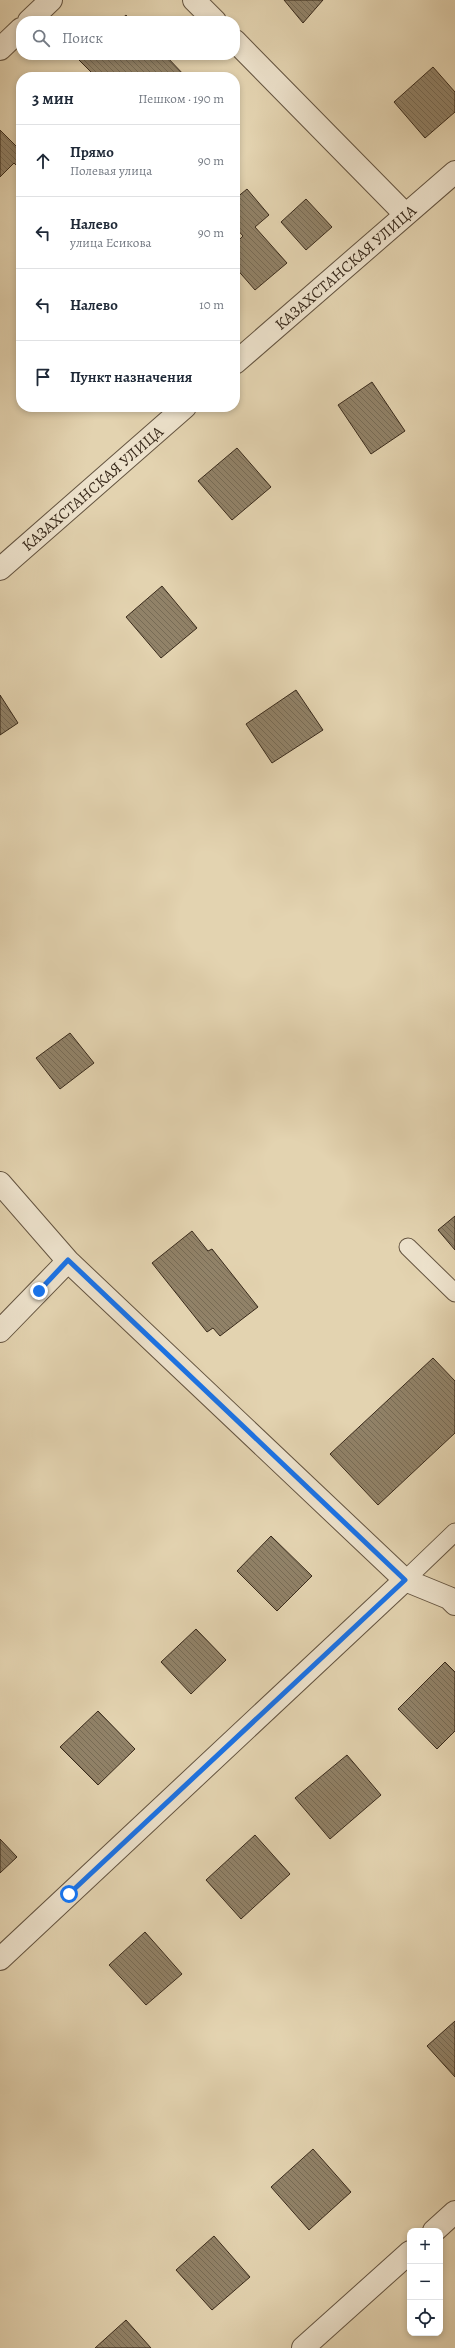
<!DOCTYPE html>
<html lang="ru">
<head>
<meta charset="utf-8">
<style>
  :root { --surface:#fff; --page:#f2f2f3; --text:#1f2937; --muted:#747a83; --line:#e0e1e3 }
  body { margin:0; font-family:Alegreya,serif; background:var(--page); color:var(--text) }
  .controls { position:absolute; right:12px; bottom:12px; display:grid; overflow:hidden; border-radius:8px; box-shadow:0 2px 6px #0003 }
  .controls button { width:36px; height:36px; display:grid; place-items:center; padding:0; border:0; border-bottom:1px solid var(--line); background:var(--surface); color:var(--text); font:20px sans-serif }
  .stop { position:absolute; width:12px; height:12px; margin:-9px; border:3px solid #1a73e8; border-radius:50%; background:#fff }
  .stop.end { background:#1a73e8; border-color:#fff; box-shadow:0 1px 4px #0008 }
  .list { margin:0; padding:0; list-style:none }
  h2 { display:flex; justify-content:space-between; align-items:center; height:52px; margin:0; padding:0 16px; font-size:17px }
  h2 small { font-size:13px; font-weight:400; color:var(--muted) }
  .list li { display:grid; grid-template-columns:26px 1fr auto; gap:12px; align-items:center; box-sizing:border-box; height:72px; padding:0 16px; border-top:1px solid var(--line) }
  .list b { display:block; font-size:15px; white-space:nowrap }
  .list p { margin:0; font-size:13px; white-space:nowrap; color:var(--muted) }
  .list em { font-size:13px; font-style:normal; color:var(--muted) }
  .icon { flex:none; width:22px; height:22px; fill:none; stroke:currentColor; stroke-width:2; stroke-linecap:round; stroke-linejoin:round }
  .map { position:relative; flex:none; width:455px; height:2348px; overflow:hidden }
  .search { position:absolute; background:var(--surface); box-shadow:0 2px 6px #0003; left:16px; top:16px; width:224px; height:44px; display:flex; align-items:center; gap:10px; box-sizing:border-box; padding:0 14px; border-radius:16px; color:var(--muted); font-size:15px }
  .panel { position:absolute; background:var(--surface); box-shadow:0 2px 6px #0003; left:16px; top:72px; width:224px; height:340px; border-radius:16px }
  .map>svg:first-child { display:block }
  .building { fill:url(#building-back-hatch); stroke:#392a1b }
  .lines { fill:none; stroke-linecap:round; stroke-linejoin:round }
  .lane-casing { stroke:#645440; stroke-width:19 }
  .street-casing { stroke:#645440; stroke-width:24 }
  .lane { stroke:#ede2cc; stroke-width:17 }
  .street { stroke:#ede2cc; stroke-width:22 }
  .route { stroke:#1a73e8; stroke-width:5 }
  .labels { text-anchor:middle; stroke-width:3; stroke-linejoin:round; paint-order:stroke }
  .street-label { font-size:16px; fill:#392a1b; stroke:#ede2cc }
</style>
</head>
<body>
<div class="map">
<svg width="455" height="2348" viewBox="0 0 455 2348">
  <defs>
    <pattern id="building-back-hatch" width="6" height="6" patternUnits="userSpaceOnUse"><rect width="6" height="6" fill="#918268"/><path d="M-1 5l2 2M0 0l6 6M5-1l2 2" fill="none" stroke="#776b55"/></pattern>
  </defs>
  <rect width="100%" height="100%" fill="#e3d3b0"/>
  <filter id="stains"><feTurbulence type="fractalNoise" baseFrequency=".005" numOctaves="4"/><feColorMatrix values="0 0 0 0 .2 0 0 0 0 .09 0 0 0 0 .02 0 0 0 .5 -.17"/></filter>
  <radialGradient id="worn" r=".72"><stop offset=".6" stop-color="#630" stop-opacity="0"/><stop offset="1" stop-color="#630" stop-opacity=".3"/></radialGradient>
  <path class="building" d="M284,0H323L303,23Z
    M126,15L132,21H119Z
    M80,55H165L186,77H96L77,58Z
    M433,67L455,92V112L425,138L394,102Z
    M0,130L21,151V170L14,163L0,177Z
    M247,189L269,215L255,227L287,263L255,290L235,267V244L243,236L235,227V199Z
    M306,199L332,227L306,250L281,222Z
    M372,382L405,431L371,454L338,405Z
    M237,448L271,487L232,520L198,481Z
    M162,586L197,628L161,658L126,617Z
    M296,690L323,730L272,763L246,724Z
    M0,695L18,723L0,735Z
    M70,1033L94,1063L60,1089L36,1058Z
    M455,1216V1250L438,1230Z
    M192,1231L208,1251L212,1249L258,1307L220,1336L213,1328L207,1332L152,1263Z
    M433,1358L455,1381V1433L378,1505L330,1454Z
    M271,1536L312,1576L277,1611L237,1571Z
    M196,1629L226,1660L191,1694L161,1662Z
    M445,1662L455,1672V1731L437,1749L398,1709Z
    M98,1711L135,1749L98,1785L60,1747Z
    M347,1755L381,1795L330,1839L295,1798Z
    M255,1835L290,1874L241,1919L206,1880Z
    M0,1839L17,1857L0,1873Z
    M145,1932L182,1974L146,2005L109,1965Z
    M455,2021V2077L427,2046Z
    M313,2149L351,2192L309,2230L271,2187Z
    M214,2236L250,2277L212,2310L176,2270Z
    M126,2320L151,2348H95Z"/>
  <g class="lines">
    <g class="lane-casing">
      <path id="lane" d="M408,1247L455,1293
        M405,1580L455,1532"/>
    </g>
    <g class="street-casing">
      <path id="street" d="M194,0L215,21
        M29,21L51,0
        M235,41L405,214
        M0,49L21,29
        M235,363L455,172
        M0,569L185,407
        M0,1183L68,1261L405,1580L449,1598L455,1604
        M0,1331L68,1261
        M0,1959L405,1580
        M434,2231L455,2212
        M303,2348L410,2252"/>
    </g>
    <use href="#lane" class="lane"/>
    <use href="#street" class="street"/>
  </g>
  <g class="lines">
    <path class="route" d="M39,1291L68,1260L405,1580L69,1894"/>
  </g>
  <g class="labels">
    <g class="street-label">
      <text transform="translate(345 267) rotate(-41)" y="6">КАЗАХСТАНСКАЯ УЛИЦА</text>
      <text transform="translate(92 488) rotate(-41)" y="6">КАЗАХСТАНСКАЯ УЛИЦА</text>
    </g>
  </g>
  <rect width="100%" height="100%" filter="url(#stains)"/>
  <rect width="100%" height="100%" fill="url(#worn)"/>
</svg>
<div class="controls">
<button>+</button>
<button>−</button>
<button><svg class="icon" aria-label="locate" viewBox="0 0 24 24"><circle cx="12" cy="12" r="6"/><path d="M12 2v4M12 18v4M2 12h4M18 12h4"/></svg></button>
</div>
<div class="stop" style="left:69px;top:1894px"></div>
<div class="stop end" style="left:39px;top:1291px"></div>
<div class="search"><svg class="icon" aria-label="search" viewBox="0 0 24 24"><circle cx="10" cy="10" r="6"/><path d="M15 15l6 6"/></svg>Поиск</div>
<section class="panel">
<h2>3 мин<small>Пешком · 190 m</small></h2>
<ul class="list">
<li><svg class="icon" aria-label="ahead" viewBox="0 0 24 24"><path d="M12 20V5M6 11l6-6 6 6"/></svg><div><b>Прямо</b><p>Полевая улица</p></div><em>90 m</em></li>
<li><svg class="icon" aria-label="left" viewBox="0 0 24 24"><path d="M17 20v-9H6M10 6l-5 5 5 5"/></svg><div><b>Налево</b><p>улица Есикова</p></div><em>90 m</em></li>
<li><svg class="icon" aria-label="left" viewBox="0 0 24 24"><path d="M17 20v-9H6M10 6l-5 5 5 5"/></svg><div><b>Налево</b></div><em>10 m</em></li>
<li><svg class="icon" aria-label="arrive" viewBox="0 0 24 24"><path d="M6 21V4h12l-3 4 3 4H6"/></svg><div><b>Пункт назначения</b></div></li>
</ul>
</section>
</div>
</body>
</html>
